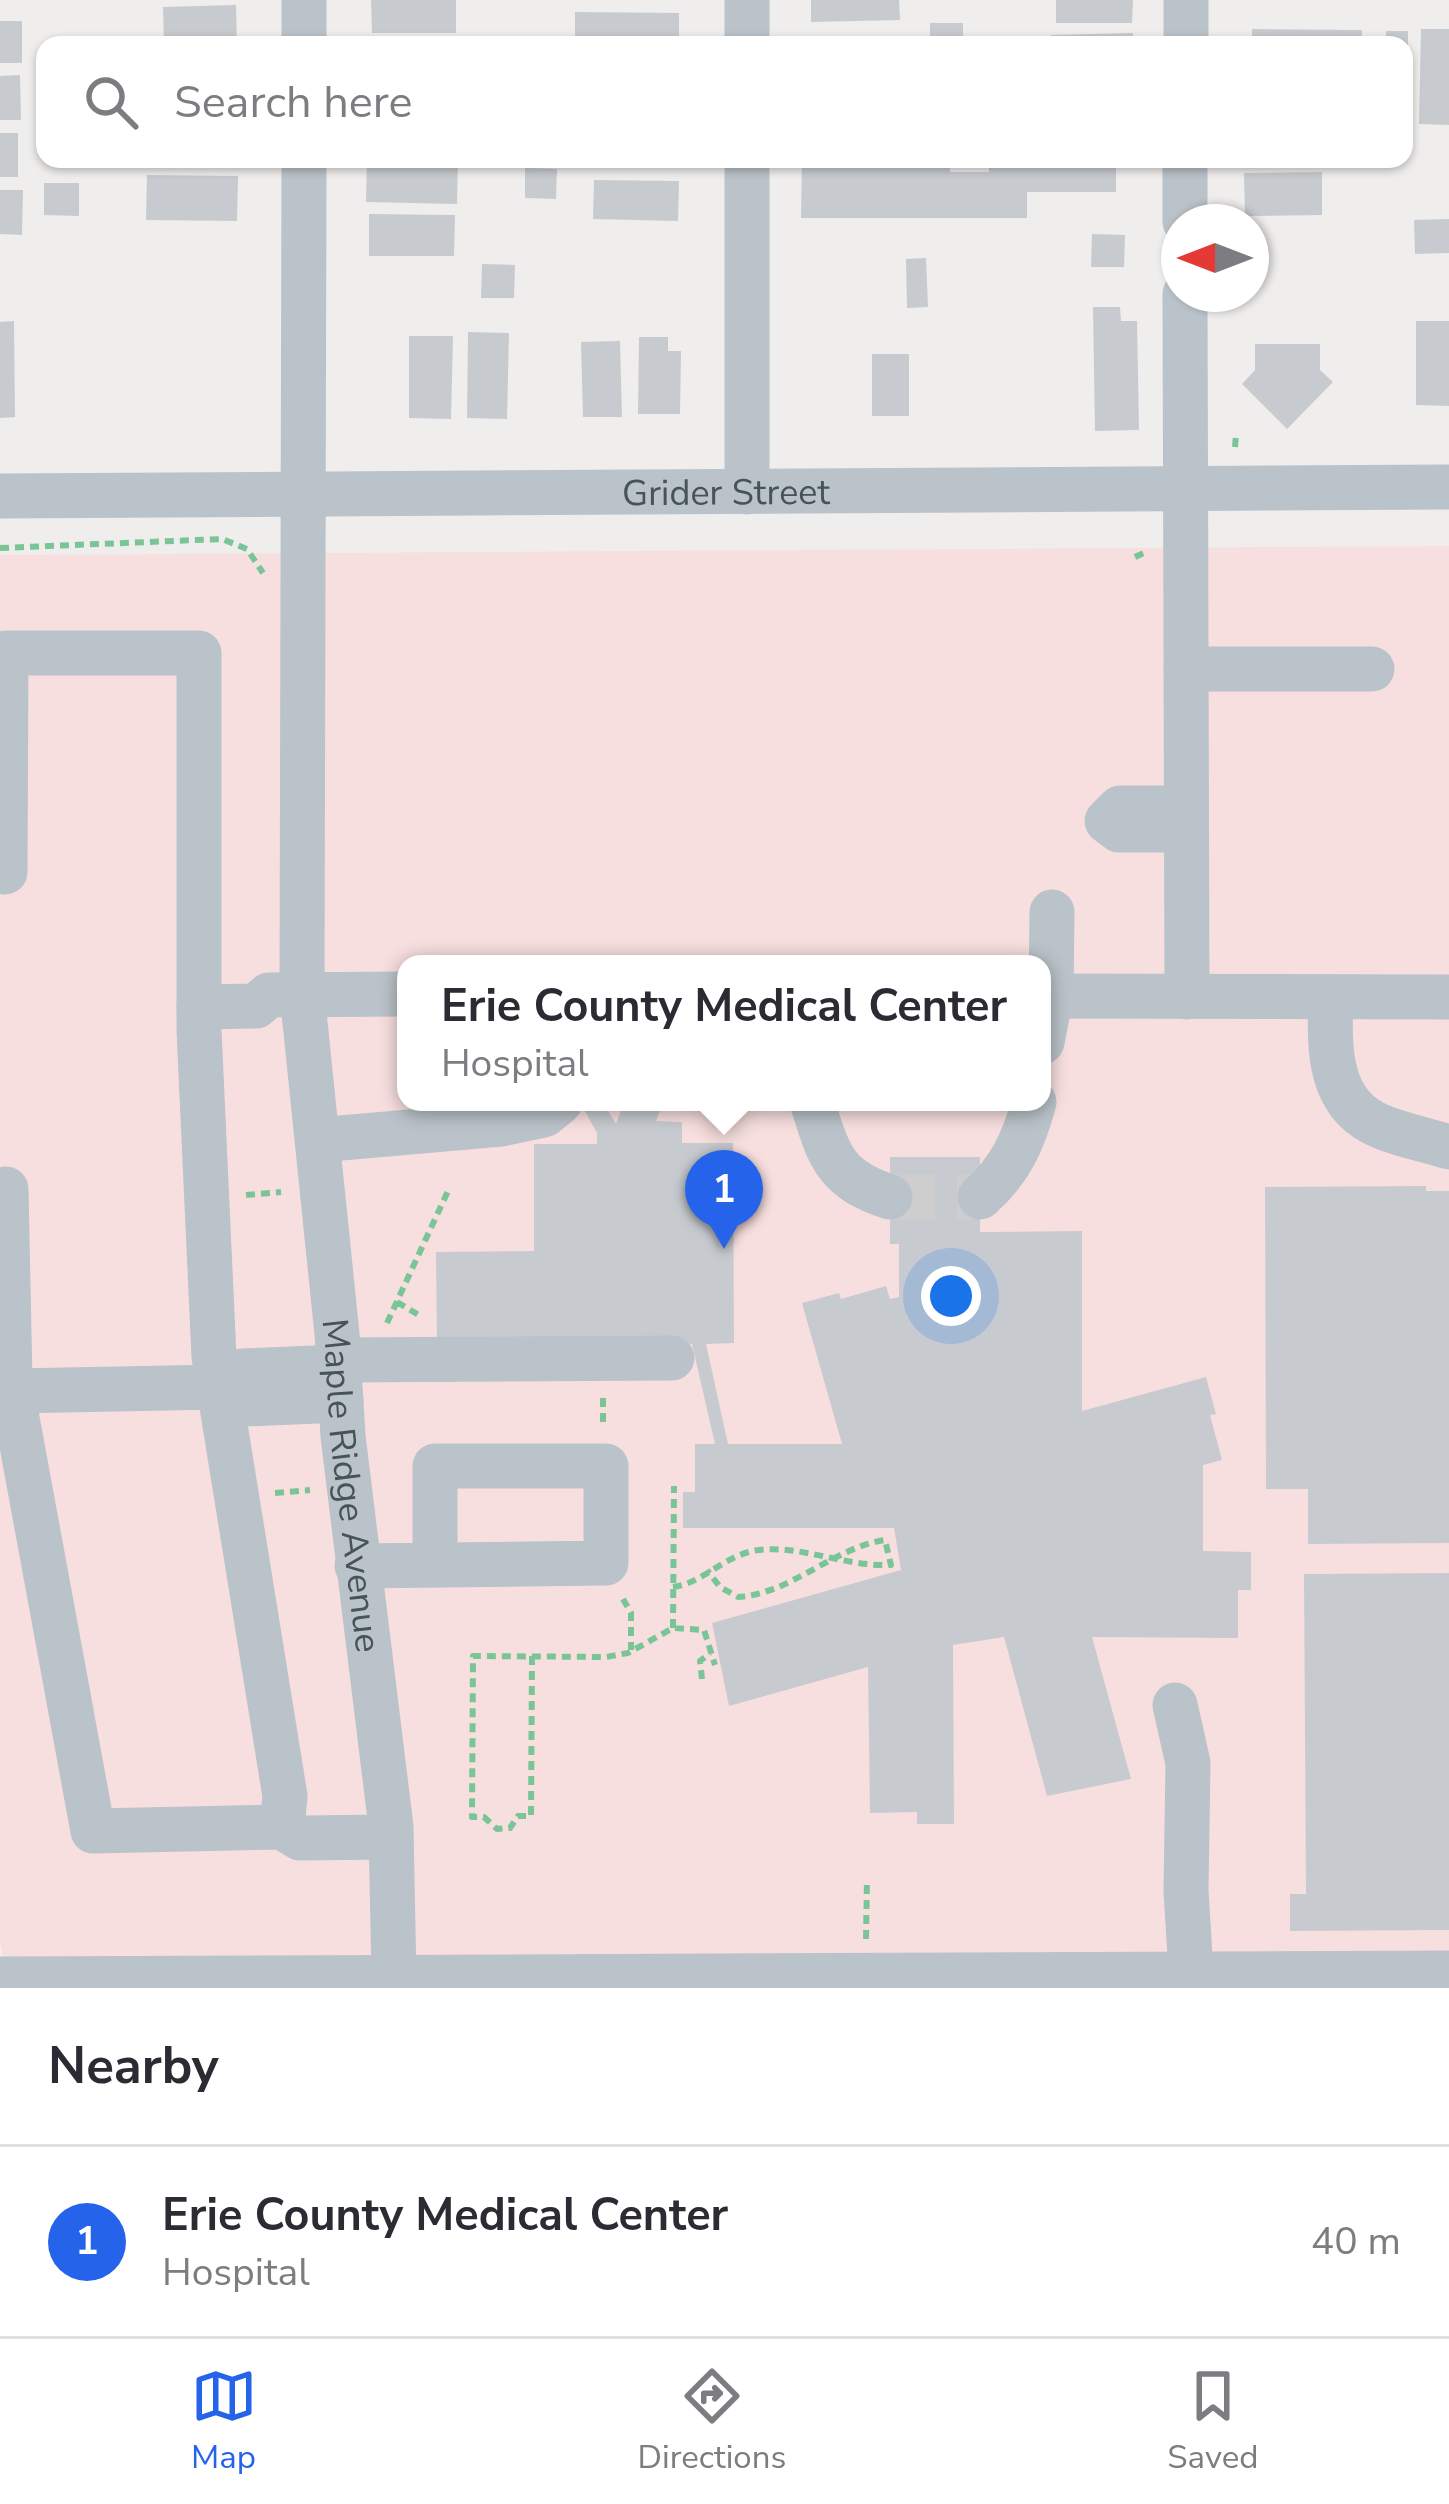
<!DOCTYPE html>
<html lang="en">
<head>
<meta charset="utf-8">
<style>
  :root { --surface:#fff; --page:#f2f2f3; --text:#2b2b33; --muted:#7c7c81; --line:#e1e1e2; --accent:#2563eb }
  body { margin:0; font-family:"Nunito Sans",sans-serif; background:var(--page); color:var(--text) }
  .compass { position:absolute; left:1161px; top:204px; width:108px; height:108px; border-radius:50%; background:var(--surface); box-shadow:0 3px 9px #0004; rotate:270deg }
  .you { position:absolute; left:951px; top:1296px; width:42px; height:42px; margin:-30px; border:9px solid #fff; border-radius:50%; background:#1a73e8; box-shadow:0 0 0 18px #1a73e833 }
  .badge { display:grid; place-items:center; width:78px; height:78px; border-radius:50%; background:var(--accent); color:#fff; font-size:39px; font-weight:700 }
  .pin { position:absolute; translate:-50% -99px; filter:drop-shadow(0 3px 6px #0008) }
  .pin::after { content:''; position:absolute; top:63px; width:42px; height:36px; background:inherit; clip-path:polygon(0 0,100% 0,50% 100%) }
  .popup { position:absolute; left:397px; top:955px; width:654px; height:156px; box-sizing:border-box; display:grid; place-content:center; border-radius:24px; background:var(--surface); filter:drop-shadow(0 3px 9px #0005); font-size:39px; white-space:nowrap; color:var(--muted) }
  .popup b { font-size:45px; color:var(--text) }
  .popup::after { content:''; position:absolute; left:50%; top:100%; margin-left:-24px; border:24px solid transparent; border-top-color:var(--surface) }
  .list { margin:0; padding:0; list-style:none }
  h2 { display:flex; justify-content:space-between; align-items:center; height:156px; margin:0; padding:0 48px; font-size:51px }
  h2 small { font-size:39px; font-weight:400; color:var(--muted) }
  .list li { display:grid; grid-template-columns:78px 1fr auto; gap:36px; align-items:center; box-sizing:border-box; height:192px; padding:0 48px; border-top:3px solid var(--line) }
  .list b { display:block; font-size:45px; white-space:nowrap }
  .list p { margin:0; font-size:39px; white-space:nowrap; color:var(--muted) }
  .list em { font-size:39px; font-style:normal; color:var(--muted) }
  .icon { flex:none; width:66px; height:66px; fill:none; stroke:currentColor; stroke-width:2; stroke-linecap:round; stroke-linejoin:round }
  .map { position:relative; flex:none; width:1449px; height:1988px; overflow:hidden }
  .search { position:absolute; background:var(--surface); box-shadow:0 3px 9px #0004; left:36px; right:36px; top:36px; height:132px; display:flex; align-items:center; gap:30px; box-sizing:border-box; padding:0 42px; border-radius:24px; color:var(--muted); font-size:45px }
  .sheet { height:348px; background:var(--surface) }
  nav { display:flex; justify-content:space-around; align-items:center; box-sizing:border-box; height:168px; border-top:3px solid var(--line); background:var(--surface); font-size:33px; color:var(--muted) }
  nav a { display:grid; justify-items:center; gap:6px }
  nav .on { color:var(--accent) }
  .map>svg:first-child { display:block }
  .medical { fill:#f8dfdf; fill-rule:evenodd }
  .building { fill:#c7cbcf }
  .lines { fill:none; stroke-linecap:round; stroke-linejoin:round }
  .minor-tunnel { stroke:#cececf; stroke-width:45; stroke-dasharray:45 22; stroke-linecap:butt }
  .path { stroke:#7ac598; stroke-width:6; stroke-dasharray:9 6; stroke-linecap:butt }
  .minor { stroke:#bac3c9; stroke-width:45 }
  .labels { text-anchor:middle; stroke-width:10; stroke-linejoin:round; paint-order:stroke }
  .street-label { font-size:36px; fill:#475259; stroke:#fff }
</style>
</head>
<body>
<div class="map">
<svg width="1449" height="1988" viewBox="0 0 1449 1988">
  <rect width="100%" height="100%" fill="#f0eded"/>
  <path class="medical" d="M1449,546V1988H11L0,1943V555ZM406,964H1042V1102H406Z"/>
  <path class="building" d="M371,0H456V33H372Z
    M811,0H899L900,20L811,22Z
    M1056,0H1133L1132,23H1056Z
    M236,5L237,45H164L163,7Z
    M575,12L679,13V45H575Z
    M0,21H22V63H0Z
    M930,23H963V45H930Z
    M1252,29L1362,30V45H1252Z
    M1421,29H1449V125L1419,124Z
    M1386,31H1408V76H1404V45H1386Z
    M1133,33V45H1052L1051,35Z
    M897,39V45H816V40Z
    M20,75L21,120H0V76Z
    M0,133H18V177H0Z
    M367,159H458L457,204L366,202Z
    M585,159H678V166L585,165Z
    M802,159H950V172H989V159H1116V192H1027V218H801Z
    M525,168L557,169L556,199L525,198Z
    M1322,172V215L1245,216L1244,173Z
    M147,175L238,176L237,221L146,220Z
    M594,180L679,181L678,221L593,219Z
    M44,183H79V216L44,215Z
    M0,190H23L22,235L0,234Z
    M369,214L455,215L454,256H369Z
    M1449,219V253L1415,254L1414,220Z
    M1092,234L1125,235L1124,267H1091Z
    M926,258L928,307L907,308L906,259Z
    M482,264L515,265L514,298H481Z
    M1093,307H1120L1121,321H1137L1139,430L1095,431Z
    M14,321L15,417L0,418V322Z
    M1416,321H1449V406L1416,405Z
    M468,332L509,333L507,419L467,418Z
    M409,336H453L451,419L409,418Z
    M639,337H668V351H681L680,414H638Z
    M620,341L622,417H583L581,342Z
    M1255,344H1320V370L1333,382L1287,429L1242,384L1255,370Z
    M872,354H909V416H872Z
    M585,1102H603L616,1124L624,1102H654L662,1105L656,1121L682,1122V1143H733L734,1343L706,1344L728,1444H842L802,1303L839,1293L841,1299L886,1286L890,1299L899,1297V1244H890V1157H980V1232L1082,1231V1411L1206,1377L1216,1414L1210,1415L1222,1460L1203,1465V1551L1251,1552V1590H1238V1638L1092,1637L1131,1779L1047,1796L1004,1637L953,1645L954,1824H917V1812L870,1813L868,1667L729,1706L712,1623L901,1570L894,1528H683V1492H695V1444H715L692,1344L437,1345L436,1252L534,1251V1144H597V1133L581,1104Z
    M1426,1186V1191H1449V1543L1308,1544V1489H1266L1265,1187Z
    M1449,1573V1930L1290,1931V1894H1306L1304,1574Z"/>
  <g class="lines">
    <path class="minor-tunnel" d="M890,1197H980"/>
    <path class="path" d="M1235,447L1236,435
      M0,548L222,539L247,549L263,573
      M1135,557L1146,552
      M246,1195L281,1192
      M397,1302L422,1317
      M387,1323L448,1191
      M603,1398V1427
      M275,1493L310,1490
      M673,1587C704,1583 725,1554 759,1550C802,1545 846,1567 891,1565L885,1540C832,1548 791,1594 738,1597L720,1587L707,1570
      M623,1599L631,1613V1650
      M673,1628L674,1486
      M532,1656L531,1816H518L510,1828L497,1829L484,1817H472L473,1656L606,1657L628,1653L673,1628L704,1630L715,1665
      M702,1679L700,1661L710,1653
      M866,1939L867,1879"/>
    <g class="minor">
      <path d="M747,0V45"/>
      <path d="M304,45V0"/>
      <path d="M1186,45V0"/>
      <path id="s1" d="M304,159L302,993L337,1334L343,1436L391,1827L394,1980"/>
      <path d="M747,159V492"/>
      <path d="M1185,222V159"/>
      <path d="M1185,294L1187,997"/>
      <path id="s2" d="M0,496L1449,487"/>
      <path d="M1186,669H1372"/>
      <path d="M1186,808H1120L1107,821L1119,830H1186"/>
      <path d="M5,872L6,653H199V1030L214,1357L285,1796L282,1827"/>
      <path d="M1042,996L1449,997"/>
      <path d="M1331,997C1329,1048 1327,1107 1385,1128C1405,1136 1428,1140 1449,1147"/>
      <path d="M199,1007L256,1006L269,995L406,994"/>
      <path d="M1042,1042L1051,996L1052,912"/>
      <path d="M812,1102C829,1156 834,1179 890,1197"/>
      <path d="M318,1140L501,1124L544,1115L560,1102"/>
      <path d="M6,1189L10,1380L93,1831L282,1827L300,1838L391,1837"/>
      <path d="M980,1197C1010,1171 1024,1140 1034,1102"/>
      <path d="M339,1360L672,1358"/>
      <path d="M219,1387L245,1404L341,1400"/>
      <path d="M13,1391L219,1387L243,1371L339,1367"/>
      <path d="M357,1566L606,1563V1466H435V1565"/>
      <path d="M1175,1705L1188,1763L1186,1891L1192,1988"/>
      <path d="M0,1979L1449,1973"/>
    </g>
  </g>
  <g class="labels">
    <g class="street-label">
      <text dy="13" stroke="none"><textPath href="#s2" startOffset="726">Grider Street</textPath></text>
      <text dy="13" stroke="none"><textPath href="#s1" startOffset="1329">Maple Ridge Avenue</textPath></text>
    </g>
  </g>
</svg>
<svg class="compass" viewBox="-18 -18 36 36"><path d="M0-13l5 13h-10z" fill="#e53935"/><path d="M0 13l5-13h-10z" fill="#7c7c81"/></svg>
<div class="you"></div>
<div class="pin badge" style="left:724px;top:1249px">1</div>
<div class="popup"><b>Erie County Medical Center</b>Hospital</div>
<div class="search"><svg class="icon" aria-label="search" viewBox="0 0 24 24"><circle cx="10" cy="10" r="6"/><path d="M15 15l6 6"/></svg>Search here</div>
</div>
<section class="sheet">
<h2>Nearby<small></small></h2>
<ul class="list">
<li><span class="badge">1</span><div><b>Erie County Medical Center</b><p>Hospital</p></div><em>40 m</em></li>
</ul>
</section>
<nav>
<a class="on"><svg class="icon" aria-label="map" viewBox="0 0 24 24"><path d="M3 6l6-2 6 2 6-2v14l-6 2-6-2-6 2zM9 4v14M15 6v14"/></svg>Map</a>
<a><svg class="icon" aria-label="directions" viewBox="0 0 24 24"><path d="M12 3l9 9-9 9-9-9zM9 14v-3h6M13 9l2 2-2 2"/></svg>Directions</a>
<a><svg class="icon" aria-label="saved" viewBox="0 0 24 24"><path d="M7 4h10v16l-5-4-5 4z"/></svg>Saved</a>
</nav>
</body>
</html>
